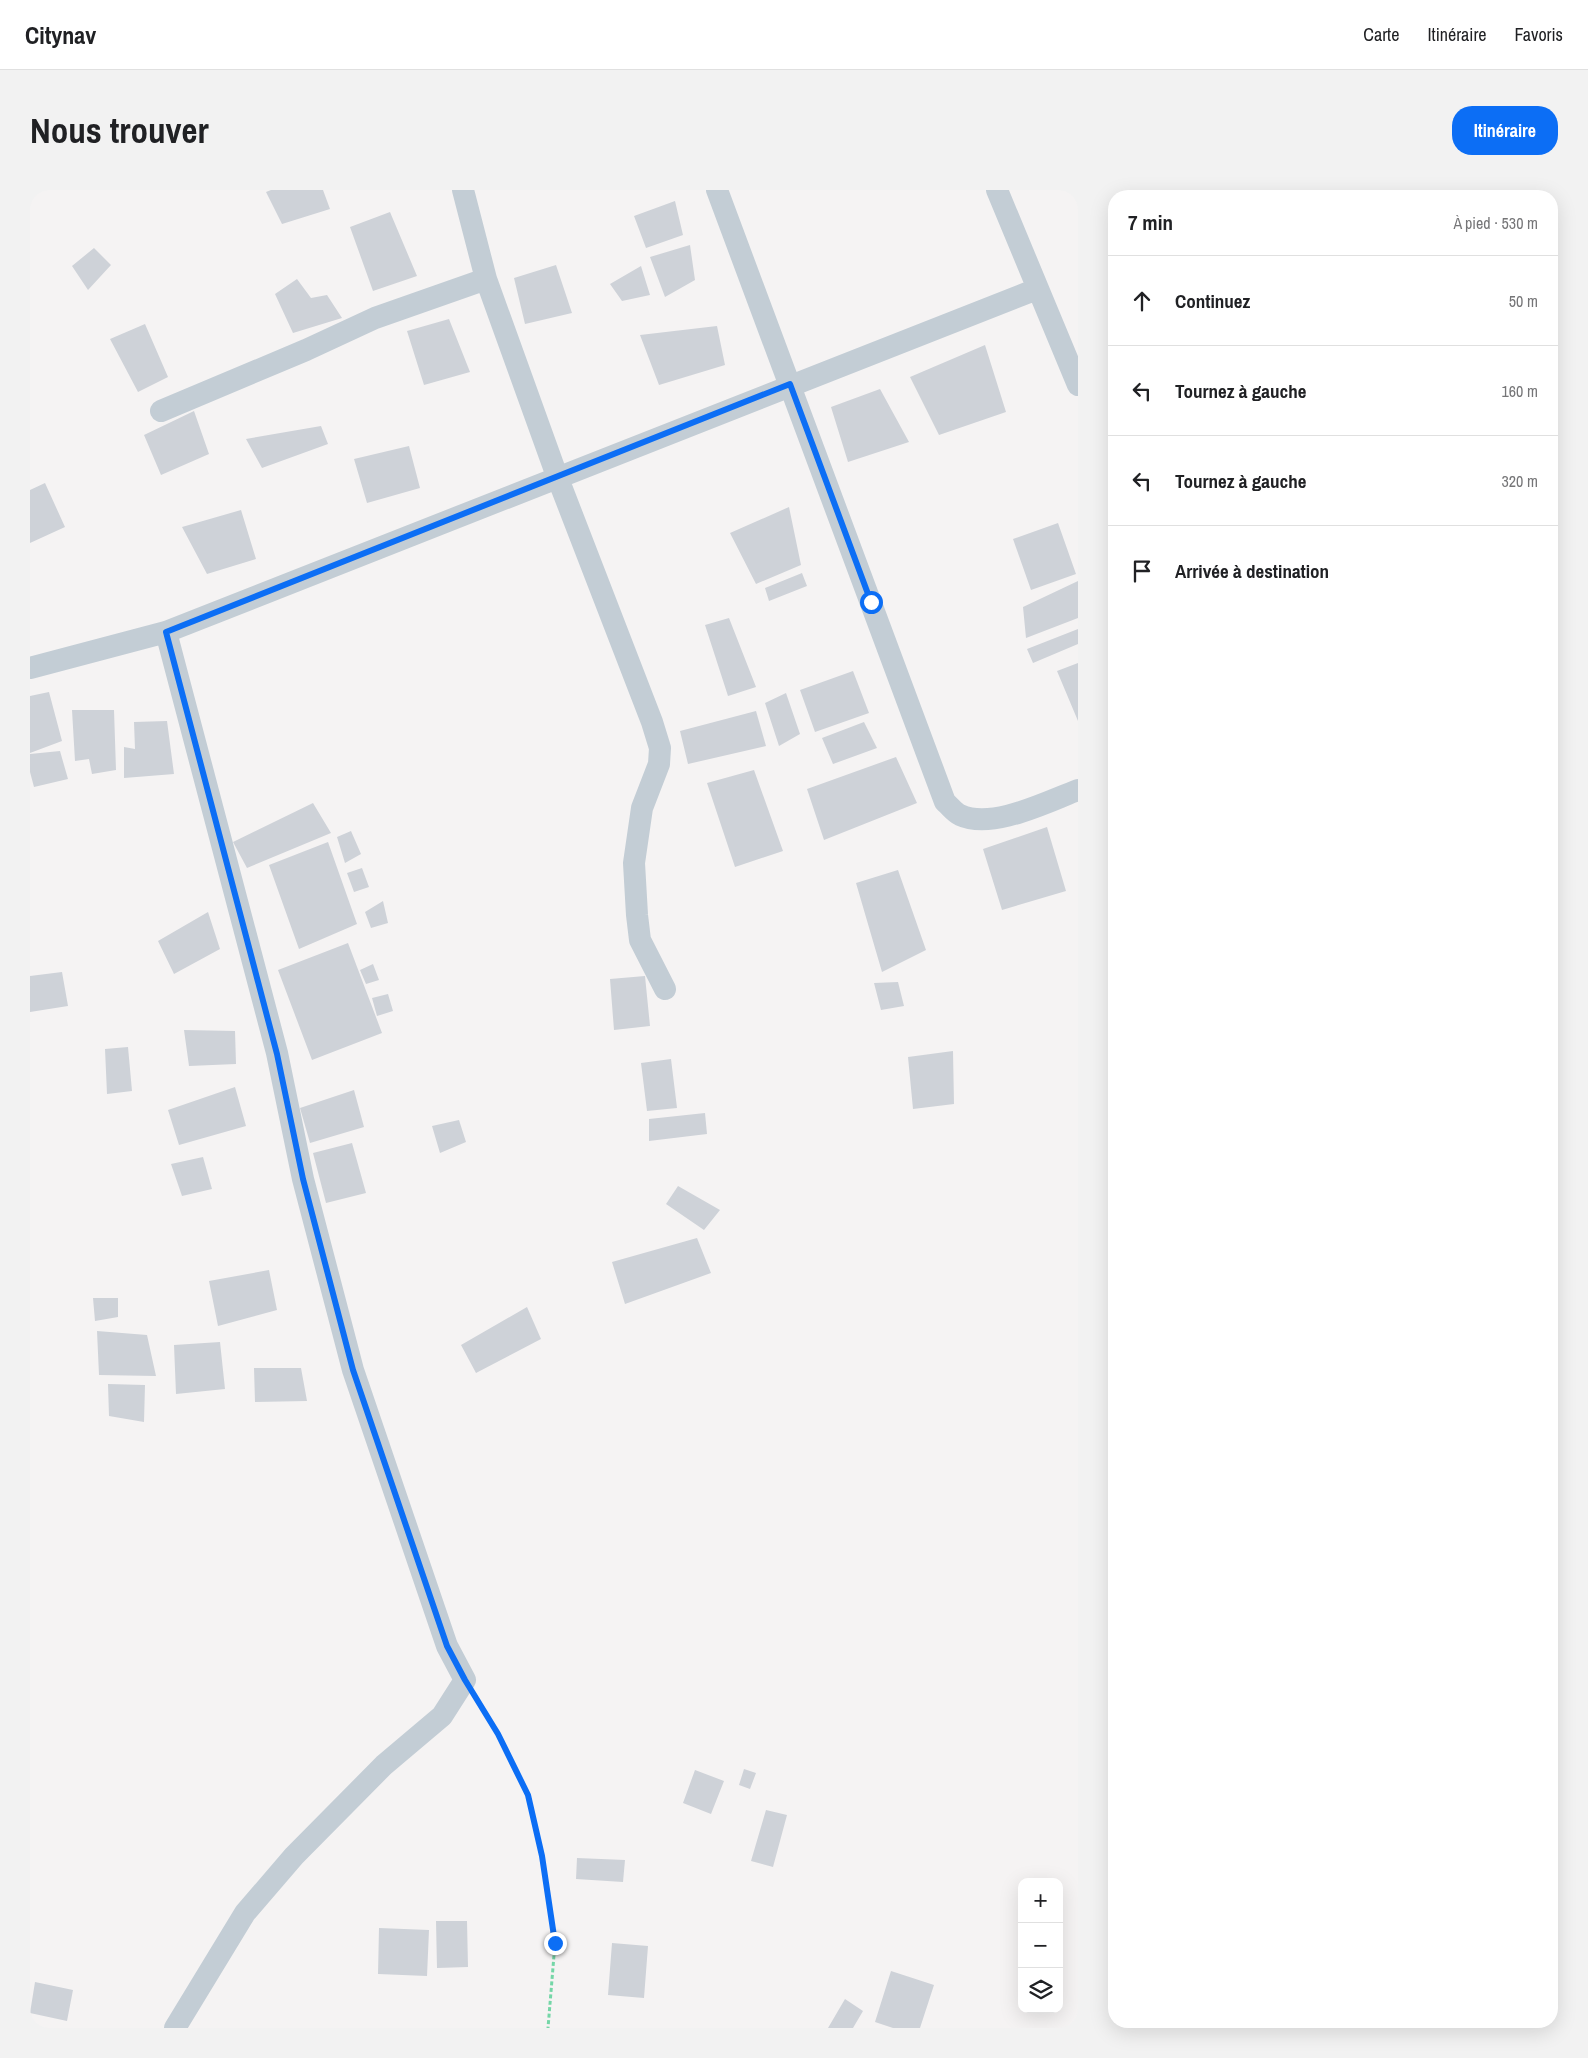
<!DOCTYPE html>
<html lang="fr">
<head>
<meta charset="utf-8">
<style>
  :root { --surface:#fff; --page:#f2f2f2; --text:#202124; --muted:#757577; --line:#e0e0e0; --accent:#0c6ef5 }
  body { margin:0; font-family:"Archivo Narrow",sans-serif; background:var(--page); color:var(--text) }
  .controls { position:absolute; right:15px; bottom:15px; display:grid; overflow:hidden; border-radius:10px; box-shadow:0 5px 20px #0002 }
  .controls button { width:45px; height:45px; display:grid; place-items:center; padding:0; border:0; border-bottom:1px solid var(--line); background:var(--surface); color:var(--text); font:25px sans-serif }
  .stop { position:absolute; width:15px; height:15px; margin:-11px; border:4px solid #0c6ef5; border-radius:50%; background:#fff }
  .stop.end { background:#0c6ef5; border-color:#fff; box-shadow:0 1px 5px #0008 }
  .list { margin:0; padding:0; list-style:none }
  h2 { display:flex; justify-content:space-between; align-items:center; height:65px; margin:0; padding:0 20px; font-size:21px }
  h2 small { font-size:16px; font-weight:400; color:var(--muted) }
  .list li { display:grid; grid-template-columns:32px 1fr auto; gap:15px; align-items:center; box-sizing:border-box; height:90px; padding:0 20px; border-top:1px solid var(--line) }
  .list b { display:block; font-size:19px; white-space:nowrap }
  .list em { font-size:16px; font-style:normal; color:var(--muted) }
  .icon { flex:none; width:28px; height:28px; fill:none; stroke:currentColor; stroke-width:2; stroke-linecap:round; stroke-linejoin:round }
  .map { position:relative; flex:none; width:1048px; height:1838px; overflow:hidden; border-radius:20px }
  header { display:flex; align-items:center; gap:30px; box-sizing:border-box; height:70px; padding:0 25px; background:var(--surface); border-bottom:1px solid var(--line) }
  header strong { font-size:24px }
  nav { display:flex; gap:28px; margin-inline-start:auto; font-size:18px }
  .intro { display:flex; align-items:center; justify-content:space-between; box-sizing:border-box; height:120px; padding:0 30px }
  h1 { margin:0; font-size:35px }
  .button { padding:12px 22px; border-radius:20px; background:var(--accent); color:#fff; font-size:18px; font-weight:700 }
  main { display:flex; gap:30px; padding:0 30px }
  aside { flex:1; background:var(--surface); border-radius:20px; box-shadow:0 5px 20px #0002 }
  .map>svg:first-child { display:block }
  .building { fill:#ced2d8 }
  .lines { fill:none; stroke-linecap:round; stroke-linejoin:round }
  .path { stroke:#74d6a7; stroke-width:3; stroke-dasharray:4 2.5; stroke-linecap:butt }
  .minor { stroke:#c3cdd5; stroke-width:22 }
  .route { stroke:#0c6ef5; stroke-width:6 }
</style>
</head>
<body>
<header>
<strong>Citynav</strong>
<nav><a>Carte</a><a>Itinéraire</a><a>Favoris</a></nav>
</header>
<div class="intro"><h1>Nous trouver</h1><a class="button">Itinéraire</a></div>
<main>
<div class="map">
<svg width="1048" height="1838" viewBox="0 0 1048 1838">
  <rect width="100%" height="100%" fill="#f5f3f3"/>
  <path class="building" d="M241,0H293L300,19L252,34L236,2Z
    M645,11L653,45L616,58L604,26Z
    M360,22L387,86L343,101L320,37Z
    M660,55L665,90L635,107L620,67Z
    M64,58L81,75L58,100L42,76Z
    M526,75L542,123L495,134L484,88Z
    M611,76L620,105L592,111L580,94Z
    M267,89L281,108L297,105L312,128L263,143L245,104Z
    M419,129L440,182L394,195L377,141Z
    M115,134L138,187L108,202L80,149Z
    M687,136L695,175L629,195L610,145Z
    M955,155L976,222L909,245L880,187Z
    M850,199L879,252L818,272L801,217Z
    M164,221L179,264L131,285L114,245Z
    M291,236L298,254L232,278L216,249Z
    M379,256L390,298L337,313L324,269Z
    M15,293L35,337L0,353V300Z
    M759,317L771,375L726,394L700,343Z
    M211,320L226,369L177,384L152,337Z
    M1028,333L1046,384L1001,400L983,349Z
    M772,383L777,396L739,411L735,398Z
    M1048,391V428L996,448L993,417Z
    M699,428L726,497L698,506L675,435Z
    M1048,439V454L1003,473L997,459Z
    M1048,473V531L1027,481Z
    M823,481L839,523L785,542L770,500Z
    M19,502L32,551L0,563V506Z
    M756,503L770,544L749,556L735,513Z
    M42,520H84L86,580L62,584L59,569L45,571Z
    M726,521L736,556L658,574L650,541Z
    M137,531L144,584L94,588V557L105,559L104,532Z
    M834,532L847,558L803,574L792,548Z
    M30,561L38,589L4,597L0,582V564Z
    M866,567L887,613L794,650L777,599Z
    M724,580L753,661L705,677L677,593Z
    M283,613L301,643L217,678L203,652Z
    M1017,637L1036,701L972,720L953,659Z
    M321,641L331,664L315,673L307,647Z
    M298,652L327,734L269,759L239,675Z
    M332,678L339,697L324,702L317,683Z
    M868,680L896,760L852,782L826,693Z
    M353,711L358,733L341,738L335,722Z
    M178,722L190,759L144,784L128,751Z
    M318,753L352,843L282,870L248,780Z
    M343,774L349,790L336,794L330,780Z
    M32,782L38,816L0,822V786Z
    M615,786L620,836L584,840L580,789Z
    M868,792L874,816L851,820L844,793Z
    M358,804L363,821L347,826L342,808Z
    M154,840L205,841L206,874L159,876Z
    M98,857L102,901L77,904L75,859Z
    M923,861L924,914L883,919L878,867Z
    M641,869L647,918L617,921L611,873Z
    M205,897L216,936L149,955L138,920Z
    M324,900L334,937L280,953L270,918Z
    M675,923L677,944L619,951V929Z
    M429,930L436,952L410,963L402,936Z
    M322,953L336,1003L296,1013L283,963Z
    M173,967L182,999L152,1006L141,974Z
    M648,996L690,1020L674,1040L636,1014Z
    M667,1048L681,1083L595,1114L582,1072Z
    M239,1080L247,1120L188,1136L179,1091Z
    M63,1108H88V1127L65,1131Z
    M497,1117L511,1149L446,1183L431,1155Z
    M67,1141L117,1145L126,1186L69,1185Z
    M190,1152L195,1199L146,1204L144,1155Z
    M224,1178H271L277,1211L225,1212Z
    M78,1194L115,1195L114,1232L79,1226Z
    M714,1579L726,1583L720,1599L709,1595Z
    M665,1580L694,1591L681,1624L653,1613Z
    M736,1620L757,1625L743,1677L721,1671Z
    M547,1668L595,1670L593,1692L546,1689Z
    M406,1731H437L438,1777L407,1778Z
    M349,1738L399,1740L397,1786L348,1784Z
    M582,1753L618,1756L614,1808L578,1805Z
    M861,1781L904,1795L890,1838H863L845,1832Z
    M5,1792L43,1800L37,1831L0,1823Z
    M815,1809L833,1821L823,1838H798Z"/>
  <g class="lines">
    <path class="path" d="M449,1514L468,1544L498,1605L512,1666L525,1753L518,1838"/>
    <path class="minor" d="M433,0L456,89L527,286L622,532L630,558L629,574L612,618L604,673L607,725L610,750L635,799
      M687,0L915,612C920,616 924,622 930,625C962,640 1016,612 1048,600
      M967,0L1048,195
      M131,221L276,160L345,128L456,89
      M136,442L247,863L273,989L323,1180L417,1456L435,1490L412,1526L354,1575L264,1666L215,1723L145,1838
      M0,478L136,442L1007,99"/>
  </g>
  <g class="lines">
    <path class="route" d="M525,1753L512,1666L498,1605L468,1544L435,1490L417,1456L323,1180L273,989L247,864L136,442L760,194L841,412"/>
  </g>
</svg>
<div class="controls">
<button>+</button>
<button>−</button>
<button><svg class="icon" aria-label="layers" viewBox="0 0 24 24"><path d="M12 4l9 5-9 5-9-5zM3 14l9 5 9-5"/></svg></button>
</div>
<div class="stop" style="left:841px;top:412px"></div>
<div class="stop end" style="left:525px;top:1753px"></div>
</div>
<aside>
<h2>7 min<small>À pied · 530 m</small></h2>
<ul class="list">
<li><svg class="icon" aria-label="ahead" viewBox="0 0 24 24"><path d="M12 20V5M6 11l6-6 6 6"/></svg><div><b>Continuez</b></div><em>50 m</em></li>
<li><svg class="icon" aria-label="left" viewBox="0 0 24 24"><path d="M17 20v-9H6M10 6l-5 5 5 5"/></svg><div><b>Tournez à gauche</b></div><em>160 m</em></li>
<li><svg class="icon" aria-label="left" viewBox="0 0 24 24"><path d="M17 20v-9H6M10 6l-5 5 5 5"/></svg><div><b>Tournez à gauche</b></div><em>320 m</em></li>
<li><svg class="icon" aria-label="arrive" viewBox="0 0 24 24"><path d="M6 21V4h12l-3 4 3 4H6"/></svg><div><b>Arrivée à destination</b></div></li>
</ul>
</aside>
</main>
</body>
</html>
